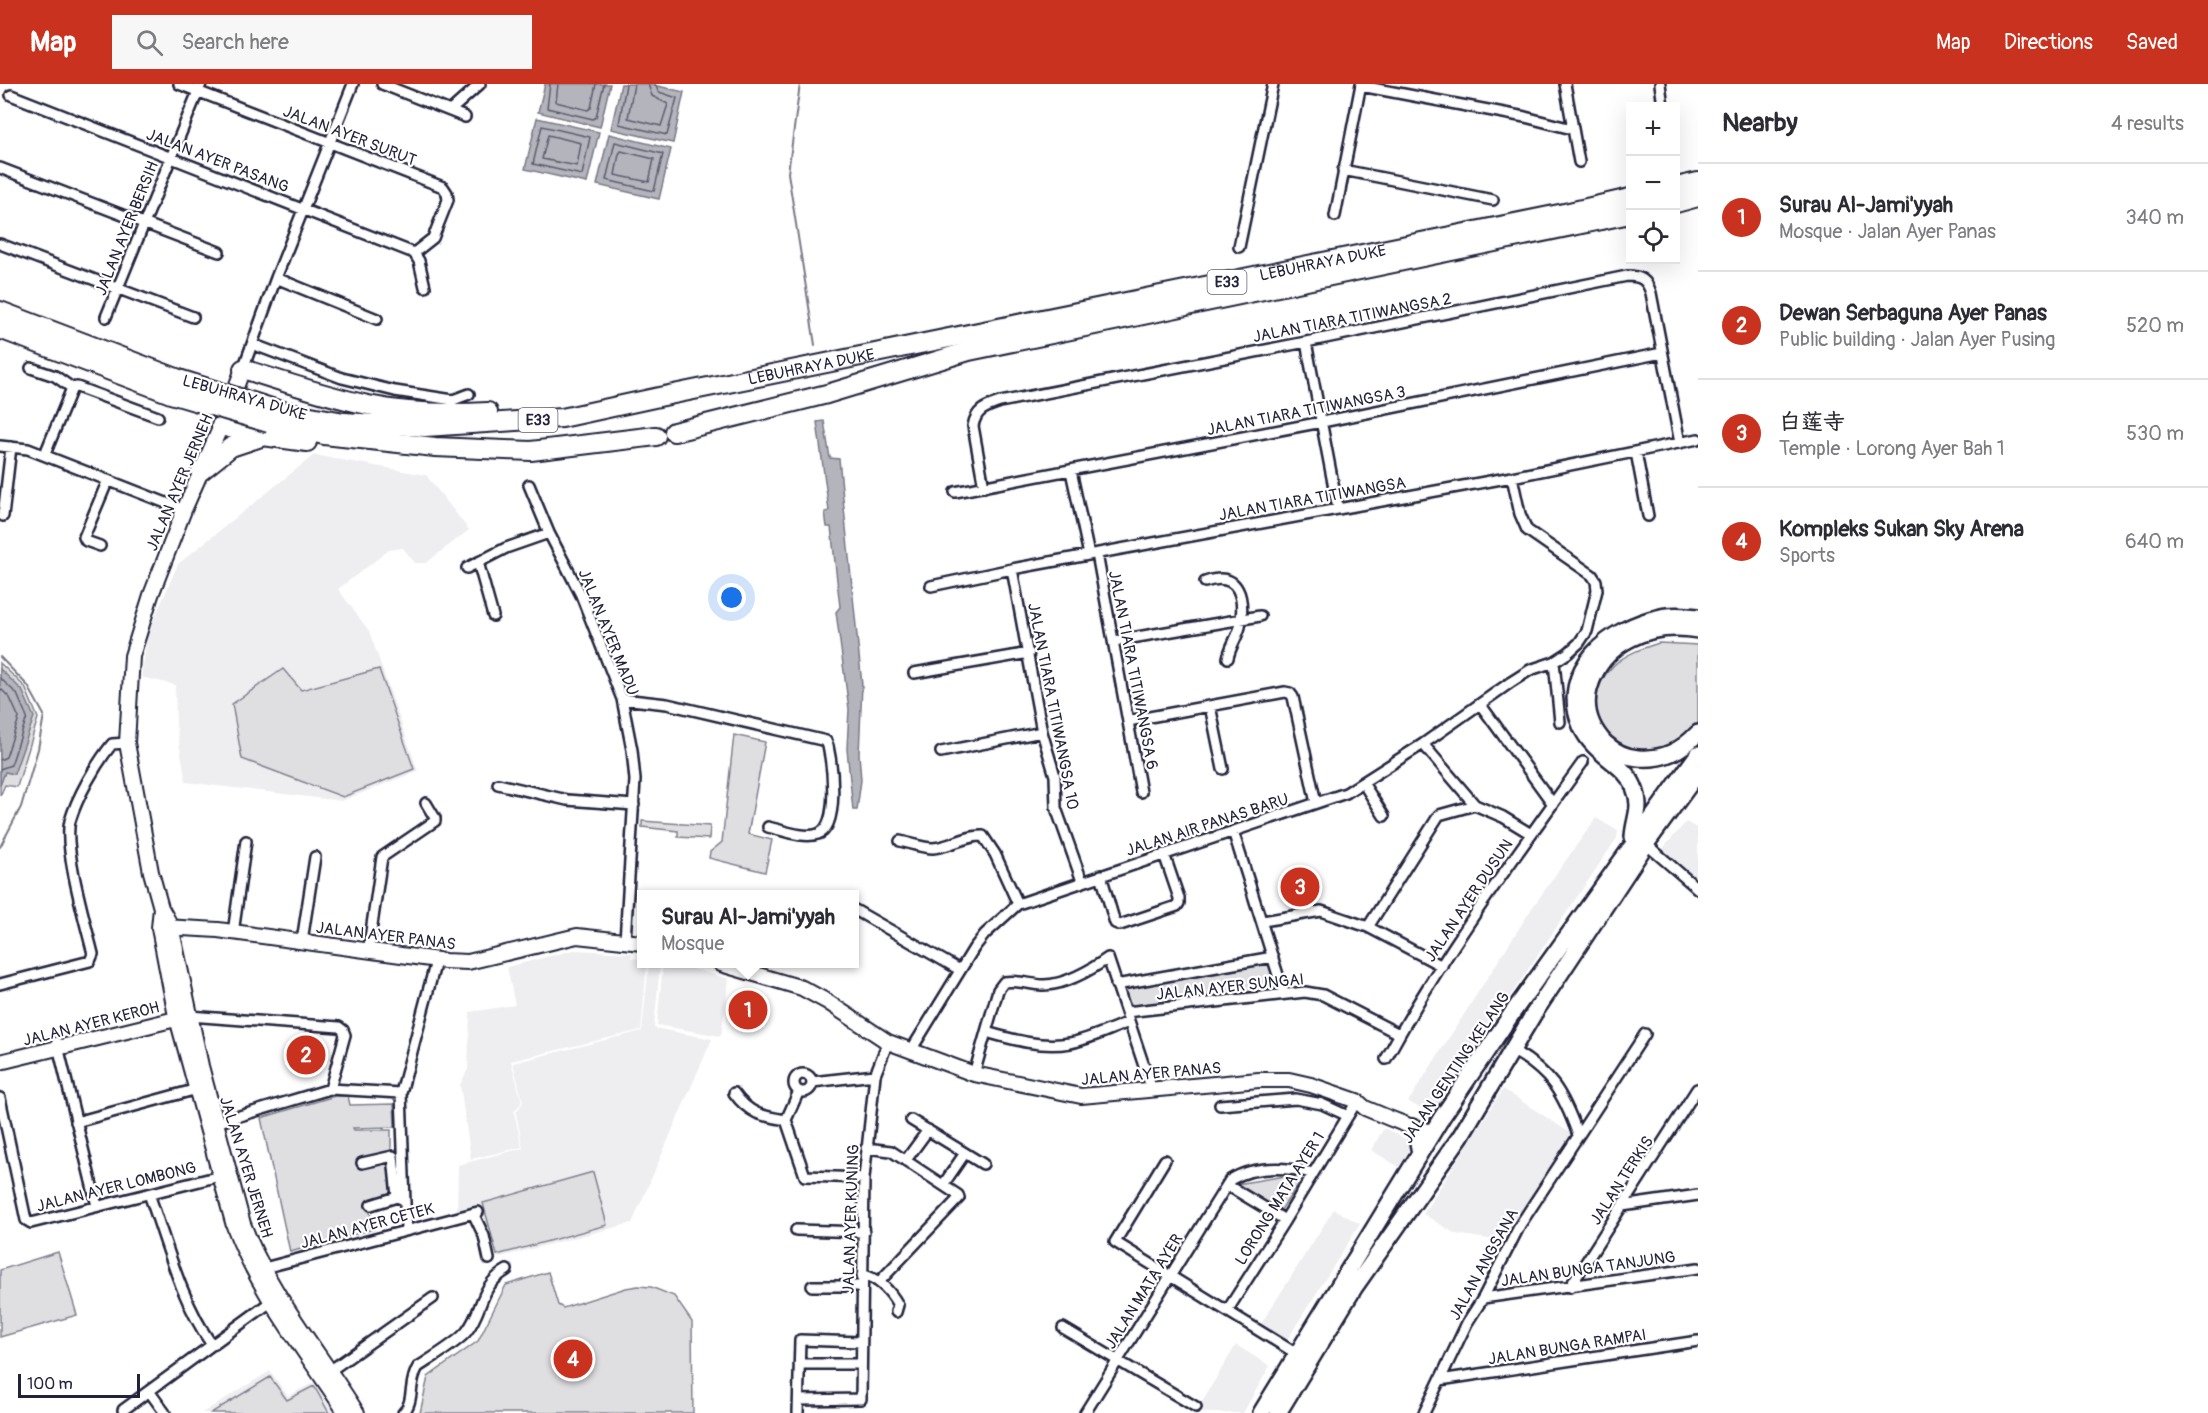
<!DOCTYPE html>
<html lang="en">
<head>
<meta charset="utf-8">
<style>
  :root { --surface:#fff; --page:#f7f7f7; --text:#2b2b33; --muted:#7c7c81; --line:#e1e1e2; --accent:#c8321e }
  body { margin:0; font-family:Pangolin,"LXGW WenKai TC",sans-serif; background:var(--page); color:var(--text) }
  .controls { position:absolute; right:18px; top:18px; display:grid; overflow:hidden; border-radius:0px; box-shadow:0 6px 24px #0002 }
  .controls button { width:54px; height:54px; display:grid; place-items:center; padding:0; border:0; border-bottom:2px solid var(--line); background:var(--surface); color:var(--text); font:30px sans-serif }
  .scale { position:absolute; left:18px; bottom:15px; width:122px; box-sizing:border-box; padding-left:6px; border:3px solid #22223b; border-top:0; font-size:16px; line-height:21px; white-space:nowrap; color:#22223b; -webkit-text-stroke:4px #fff; paint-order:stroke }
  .you { position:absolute; left:732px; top:514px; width:21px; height:21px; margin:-15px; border:4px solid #fff; border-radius:50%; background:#1a73e8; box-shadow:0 0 0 9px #1a73e833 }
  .badge { display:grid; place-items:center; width:39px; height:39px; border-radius:50%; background:var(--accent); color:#fff; font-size:20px; font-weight:700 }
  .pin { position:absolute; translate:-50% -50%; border:3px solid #fff; box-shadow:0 2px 6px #0006 }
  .popup { position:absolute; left:637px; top:806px; width:222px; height:78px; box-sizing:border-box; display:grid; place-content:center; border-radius:0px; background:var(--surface); filter:drop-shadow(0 2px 4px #0005); font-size:20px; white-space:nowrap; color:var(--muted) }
  .popup b { font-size:22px; color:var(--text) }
  .popup::after { content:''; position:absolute; left:50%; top:100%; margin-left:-12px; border:12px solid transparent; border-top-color:var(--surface) }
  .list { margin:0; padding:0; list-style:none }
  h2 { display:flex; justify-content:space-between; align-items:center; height:78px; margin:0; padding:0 24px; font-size:26px }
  h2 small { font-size:20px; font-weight:400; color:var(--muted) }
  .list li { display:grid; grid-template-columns:39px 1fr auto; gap:18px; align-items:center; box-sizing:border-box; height:108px; padding:0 24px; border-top:2px solid var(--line) }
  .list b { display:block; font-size:22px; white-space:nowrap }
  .list p { margin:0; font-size:20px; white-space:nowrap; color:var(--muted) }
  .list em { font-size:20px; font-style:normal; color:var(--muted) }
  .icon { flex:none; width:33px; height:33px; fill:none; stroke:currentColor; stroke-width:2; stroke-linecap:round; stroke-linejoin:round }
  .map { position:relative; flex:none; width:1698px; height:1329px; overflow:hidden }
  header { display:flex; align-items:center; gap:36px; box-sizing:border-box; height:84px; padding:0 30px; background:var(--accent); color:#fff }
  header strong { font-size:28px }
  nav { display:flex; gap:33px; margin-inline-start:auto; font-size:21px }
  .search { width:420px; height:54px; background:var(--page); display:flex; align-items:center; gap:15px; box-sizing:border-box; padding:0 21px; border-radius:0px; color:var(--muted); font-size:22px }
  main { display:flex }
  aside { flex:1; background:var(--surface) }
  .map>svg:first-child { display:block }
  .built { fill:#eeeef1 }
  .green { fill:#dfdfe2; stroke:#80808e; stroke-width:1.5 }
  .water { fill:#b4b4bc; stroke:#7a7a88; stroke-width:1.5 }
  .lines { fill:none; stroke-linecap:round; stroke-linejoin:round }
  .shore { stroke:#5c5c6f; stroke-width:1.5 }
  .stream { stroke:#7a7a88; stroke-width:2 }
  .street-casing { stroke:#22223b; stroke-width:14 }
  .secondary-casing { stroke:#22223b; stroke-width:18 }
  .primary-casing { stroke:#22223b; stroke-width:20 }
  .highway-casing { stroke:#22223b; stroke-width:22 }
  .street { stroke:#fff; stroke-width:9 }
  .secondary { stroke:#fff; stroke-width:14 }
  .primary { stroke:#fff; stroke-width:15 }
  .highway { stroke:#fff; stroke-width:18 }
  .highway-bridge-casing { stroke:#22223b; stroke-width:22; stroke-linecap:butt }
  .highway-bridge { stroke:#fff; stroke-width:18 }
  .labels { text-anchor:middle; stroke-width:4.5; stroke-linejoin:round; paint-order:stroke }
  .shield { fill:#fff; stroke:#646476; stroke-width:1.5 }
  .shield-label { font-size:15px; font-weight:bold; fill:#22223b }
  .street-label { font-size:16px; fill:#22223b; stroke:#fff }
</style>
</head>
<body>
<header>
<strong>Map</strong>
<div class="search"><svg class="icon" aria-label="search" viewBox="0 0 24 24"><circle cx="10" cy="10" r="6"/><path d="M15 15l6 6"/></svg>Search here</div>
<nav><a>Map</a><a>Directions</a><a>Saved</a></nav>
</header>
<main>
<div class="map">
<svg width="1698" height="1329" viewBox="0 0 1698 1329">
  <rect width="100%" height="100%" fill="#fff"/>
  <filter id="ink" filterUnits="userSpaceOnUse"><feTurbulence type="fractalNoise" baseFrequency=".0167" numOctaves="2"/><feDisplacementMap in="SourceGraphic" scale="12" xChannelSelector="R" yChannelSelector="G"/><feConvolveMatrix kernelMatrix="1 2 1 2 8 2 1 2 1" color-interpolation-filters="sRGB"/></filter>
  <g filter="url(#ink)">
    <path class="built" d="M314,371L426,391L469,446L426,479H415L403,464L389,466L338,505L369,547L418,687L342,717L186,698L176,641L175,601L141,593L148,549L178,480Z
      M1596,734L1618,747L1617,754L1502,924L1436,1031L1408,1018L1532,824Z
      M1686,738L1698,745V801L1659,769Z
      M574,866L632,869L631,874L641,875L642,880H647L641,946L511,977L522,1018L514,1028L522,1063L471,1075L460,1001L468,985L470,928L515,921L507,883Z
      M649,880H660L654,944L712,955L632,1139L497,1174L480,1124L457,1129L458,1081L523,1064L516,1029L523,1018L513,979L642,947Z
      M663,880H675L729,895L721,952L657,941Z
      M1503,1005L1572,1050L1501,1157L1456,1150L1423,1130Z
      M1384,1044L1413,1059L1399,1083L1371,1066Z
      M1334,1125L1360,1140L1285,1259L1259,1243Z
      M1236,1261L1270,1282L1243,1329H1195Z
      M270,1287L288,1312L318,1296L339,1329H202Z"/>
    <path class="green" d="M1659,559L1698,561V642C1689,651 1677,662 1664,666C1611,684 1573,621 1613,582C1625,570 1643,564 1659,559Z
      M0,579L25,603L38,634L17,703L5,701L0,712Z
      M283,585L301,606L379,585L414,685L343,713L242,675L232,620Z
      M734,651L765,658L748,750L772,756L765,788L709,774L710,768L722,758Z
      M642,737L710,742L709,755L678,753V747L642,743Z
      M1270,878L1278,907L1135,922L1127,918L1122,906L1125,903Z
      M335,1012H348L350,1021L394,1020L395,1043L353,1044L354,1046H391V1071L388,1077L394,1113L368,1120L374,1145L290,1168L261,1034Z
      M593,1088L607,1141L497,1171L483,1119Z
      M1291,1091L1297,1095L1298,1101L1281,1126L1237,1100Z
      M58,1168L77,1231L0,1253V1186Z
      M548,1188L558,1221L563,1224L626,1204L638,1202L651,1203L674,1212L692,1238L693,1329H420L428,1293L478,1257L506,1201Z
      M270,1293L287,1316L314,1302L329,1329H211Z"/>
    <path class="water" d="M545,0H610L600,43L538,28Z
      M621,0H649L684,8L673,59L611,45Z
      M537,34L599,48L587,99L525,85Z
      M609,50L671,65L659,115L597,101Z
      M824,337L830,374L839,375L862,601L859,670L861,696L857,726H853L847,665L849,625L836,528L840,523L831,443H827L825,428L829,427L817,338Z
      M0,585L22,606L34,633L14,690L5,688L0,702Z"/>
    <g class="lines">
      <path class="shore" d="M550,0L547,24L593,35L596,33L604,0
        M558,0L556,18L588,26L591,24L596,0
        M626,0L619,40L667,51L677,14L659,8L655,0
        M634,0L628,34L661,42L668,20L652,12L648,0
        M542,42L590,53L582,91L533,80Z
        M548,51L581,59L577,82L542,75Z
        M615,58L663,70L654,107L606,96Z
        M621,67L654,75L649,98L615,91L619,70Z
        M0,594L17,610L27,633L11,681L0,685
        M0,604L10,614L19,634L6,673L0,676"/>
      <path class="stream" d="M800,0L788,89L815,261
        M0,573L28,602L44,631L38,665L21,723L0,763"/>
      <g class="street-casing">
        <path id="street" d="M179,0L443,103L447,109L448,116L433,154L414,169L419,177L425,203
          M382,0L465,33
          M1565,0L1579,78
          M1660,0L1663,22
          M1361,2L1525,33L1572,45
          M11,11L414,169
          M450,27L480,0
          M0,84L219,168
          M1343,86L1493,116
          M1335,132L1361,0
          M0,160L193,233
          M1239,163L1273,0
          M276,194L377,235
          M106,233L201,0
          M1306,258L1338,425
          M252,260L342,294L395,307L453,316L469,310
          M31,284L55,292L72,304L77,303L158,333
          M243,285L276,194L353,0
          M0,362L28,365L184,426
          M1636,368L1648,432
          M45,370L72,304
          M1071,387L1089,471
          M529,401L549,449L581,511L622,615L632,666L635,696L625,857
          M984,403L973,342C976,326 985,323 1000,318L1306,258L1627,192C1641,192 1647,196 1651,209L1680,359
          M955,408L1322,338L1662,269
          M3,432L11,363
          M100,462L86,457L84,453L108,396
          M1097,470L1141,708
          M478,478L493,532
          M467,484L506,464L549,449
          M1012,485L1042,648L1055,692L1056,724L1082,797
          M1205,498C1240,486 1245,514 1240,543C1237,554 1230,563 1228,574
          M931,502L1012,485L1512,393L1698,355
          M1114,557L1260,532
          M1554,578L1560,638
          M914,589L1029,569
          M622,615L667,620L826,657L828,662C832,680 840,743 818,750C804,755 782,746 768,743
          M1480,620L1553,720
          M1210,622L1223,685
          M1128,637L1285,608L1290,609L1293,613L1316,719
          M1423,660L1475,721
          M941,668L1042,648
          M1363,699L1384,732
          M498,700L567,716L634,721
          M1233,747L1284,910
          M900,757C910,759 922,764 933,764C950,763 966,751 983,752L995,770L1018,820
          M1646,760L1698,805
          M1101,791L1115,839L1120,841L1177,822L1179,819V814L1164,770
          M855,826L960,886
          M1263,837L1321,827L1368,843L1442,882
          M1368,843L1439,731L1475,721L1503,733L1531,750
          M233,849L246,757
          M302,857L315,773
          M368,868L382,773L435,737V734L426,719
          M0,900L90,877L93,870C86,841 63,763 70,737C77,713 96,680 112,660L127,659
          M1116,901L1273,873
          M1126,928L1305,908L1323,911L1399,950
          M189,932L339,943L343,946L345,951L330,1005
          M986,948C1014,956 1042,964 1070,959C1090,955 1110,945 1129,938
          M57,958L97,1122
          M1512,966C1551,988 1563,1009 1578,1051
          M910,968L974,864L985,850L1018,820L1346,709L1423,660L1511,598L1530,586L1554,578L1568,569L1579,559L1587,547L1597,506L1596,497L1592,491L1527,446L1520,430L1512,393
          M1386,975C1442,871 1514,774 1583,678
          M974,990L998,906L1004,898C1017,896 1029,900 1042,901C1063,902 1091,886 1108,874L1152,1006
          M794 999a9 9 0 1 1 18 0a9 9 0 1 1-18 0Z
          M812,998L875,991
          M734,1009C749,1030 762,1032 786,1036L799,1007
          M0,1014L26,1136L31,1139L224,1091
          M1220,1021L1296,1015L1322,1020L1348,1032
          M786,1036L805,1092L864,1094
          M911,1036L983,1080
          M76,1038L201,1004
          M216,1039L330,1005L401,1009
          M866,1064L891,1067L958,1111L959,1114L879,1198
          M906,1076L928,1046
          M1165,1076L1115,1158L1297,1270
          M362,1079L393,1072L397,1113
          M943,1101L965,1069
          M1227,1101L1285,1136
          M149,1110C167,1160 181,1217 212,1261
          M371,1121L397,1113L402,1115
          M1622,1122L1698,1111
          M473,1129L484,1152L489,1175
          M406,1146L401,1009L436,877
          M796,1146L864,1148
          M264,1184L478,1128
          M862,1191C878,1193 891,1208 898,1221L896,1228
          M812,1202H862
          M1570,1203L1697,1005
          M1483,1214L1698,1184
          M1227,1227L1285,1136L1357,1017
          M1063,1244L1196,1323
          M799,1280H860
          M331,1286L433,1214
          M1440,1296L1698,1257
          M149,1307L165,1329
          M799,1316L861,1315L864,1094L875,991L888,958
          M123,1326L276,1214
          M403,1329C415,1318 408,1298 418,1283C430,1275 459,1258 467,1247C484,1225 479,1202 507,1186
          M798,1329L800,1256L861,1258
          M1085,1329L1230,1096C1255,1081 1286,1083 1313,1089
          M1424,1329L1467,1239L1483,1214L1520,1141L1645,950"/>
      </g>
      <g class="secondary-casing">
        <path id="secondary" d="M243,285L221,342L184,426L151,511L132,572L127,659L151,788L161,824L171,842L201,982L243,1140C269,1209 319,1267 357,1329
          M161,824L159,844L175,927L234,1142C259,1210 307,1269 346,1329
          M164,843L218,846L445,877L468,878L577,852L642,859
          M721,880L802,904L826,917L888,958L974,990L1081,1012L1259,996H1289L1311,1001L1357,1017L1365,1024L1389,1034L1412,1043L1433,1048
          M0,978L184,933"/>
      </g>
      <g class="primary-casing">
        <path id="primary" d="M1698,546C1652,538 1602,556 1589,605C1584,625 1591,644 1605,659C1615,668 1625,673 1638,674C1663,676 1681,667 1698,649
          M1633,753C1634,734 1643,724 1634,703C1625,679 1594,672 1581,642C1557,585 1611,543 1661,533C1673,530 1686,532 1698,533
          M1412,1043L1416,1048L1420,1069
          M1261,1329L1442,1033L1513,928L1698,670
          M1278,1329L1354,1204L1460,1053L1533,931L1646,760L1698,689"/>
      </g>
      <g class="highway-casing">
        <g id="highway">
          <path d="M1676,103L1698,98"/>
          <path d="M1676,119L1698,113"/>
          <path d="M0,227L179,295"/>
          <path d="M0,245L171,310"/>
          <path d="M243,285C284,298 325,312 368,321C406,329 448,330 488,328"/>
          <path id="s1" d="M278,326L344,338L425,343L562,334L659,313L1569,128L1630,114"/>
          <path d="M269,339L324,351L435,363L531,367L656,352"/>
          <path d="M221,342L263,352L307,358"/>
          <path d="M674,348L827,310L969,267L1630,130"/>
          <path d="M201,387L231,363L261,353"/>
        </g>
      </g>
      <use href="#street" class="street"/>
      <use href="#secondary" class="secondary"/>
      <use href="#primary" class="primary"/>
      <use href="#highway" class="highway"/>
      <g class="highway-bridge-casing">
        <path id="highway-bridge" d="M179,295L278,326
          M171,310L269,339"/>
      </g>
      <use href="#highway-bridge" class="highway-bridge"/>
    </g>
  </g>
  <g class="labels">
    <g class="shield">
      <rect x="1207.5" y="186" width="39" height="24" rx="4.5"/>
      <rect x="518.5" y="324" width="39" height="24" rx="4.5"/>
    </g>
    <g class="shield-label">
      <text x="1227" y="203">E33</text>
      <text x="538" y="341">E33</text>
    </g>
    <g class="street-label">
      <text transform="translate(350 51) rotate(21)" y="6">JALAN AYER SURUT</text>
      <text transform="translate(218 76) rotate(21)" y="6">JALAN AYER PASANG</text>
      <text transform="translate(126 144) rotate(-68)" y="6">JALAN AYER BERSIH</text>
      <text dy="6" stroke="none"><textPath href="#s1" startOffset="1062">LEBUHRAYA DUKE</textPath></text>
      <text transform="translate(1352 233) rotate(-11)" y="6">JALAN TIARA TITIWANGSA 2</text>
      <text dy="6" stroke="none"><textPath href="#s1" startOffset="540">LEBUHRAYA DUKE</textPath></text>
      <text transform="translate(245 313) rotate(16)" y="6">LEBUHRAYA DUKE</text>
      <text transform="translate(1306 326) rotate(-11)" y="6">JALAN TIARA TITIWANGSA 3</text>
      <text transform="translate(179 398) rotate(-67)" y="6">JALAN AYER JERNEH</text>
      <text transform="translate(1312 414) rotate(-10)" y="6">JALAN TIARA TITIWANGSA</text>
      <text transform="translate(609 548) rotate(68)" y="6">JALAN AYER MADU</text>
      <text transform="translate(1134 586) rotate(79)" y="6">JALAN TIARA TITIWANGSA 6</text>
      <text transform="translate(1054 622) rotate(79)" y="6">JALAN TIARA TITIWANGSA 10</text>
      <text transform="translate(1207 740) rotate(-18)" y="6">JALAN AIR PANAS BARU</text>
      <text transform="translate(1468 816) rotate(-56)" y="6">JALAN AYER DUSUN</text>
      <text transform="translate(386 851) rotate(7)" y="6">JALAN AYER PANAS</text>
      <text transform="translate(1230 902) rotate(-6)" y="6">JALAN AYER SUNGAI</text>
      <text transform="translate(91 939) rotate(-14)" y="6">JALAN AYER KEROH</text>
      <text transform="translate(1455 983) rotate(-56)" y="6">JALAN GENTING KELANG</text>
      <text transform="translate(1151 989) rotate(-5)" y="6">JALAN AYER PANAS</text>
      <text transform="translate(247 1083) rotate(73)" y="6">JALAN AYER JERNEH</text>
      <text transform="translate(1621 1096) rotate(-57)" y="6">JALAN TERKIS</text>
      <text transform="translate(116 1102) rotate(-14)" y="6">JALAN AYER LOMBONG</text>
      <text transform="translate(1279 1114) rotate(-58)" y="6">LORONG MATA AYER 1</text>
      <text transform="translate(850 1135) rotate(-88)" y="6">JALAN AYER KUNING</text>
      <text transform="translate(367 1141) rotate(-15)" y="6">JALAN AYER CETEK</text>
      <text transform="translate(1483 1180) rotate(-61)" y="6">JALAN ANGSANA</text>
      <text transform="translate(1588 1184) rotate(-8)" y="6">JALAN BUNGA TANJUNG</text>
      <text transform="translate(1143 1207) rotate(-58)" y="6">JALAN MATA AYER</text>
      <text transform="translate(1567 1262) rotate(-9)" y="6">JALAN BUNGA RAMPAI</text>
    </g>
  </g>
</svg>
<div class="controls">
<button>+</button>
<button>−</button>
<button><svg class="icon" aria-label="locate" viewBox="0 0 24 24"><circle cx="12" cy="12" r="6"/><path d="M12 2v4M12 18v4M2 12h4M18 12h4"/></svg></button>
</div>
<div class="scale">100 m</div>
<div class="you"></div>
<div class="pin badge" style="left:748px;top:926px">1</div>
<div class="popup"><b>Surau Al-Jami'yyah</b>Mosque</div>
<div class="pin badge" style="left:306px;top:971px">2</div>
<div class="pin badge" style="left:1300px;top:803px">3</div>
<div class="pin badge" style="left:573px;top:1275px">4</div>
</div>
<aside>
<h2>Nearby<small>4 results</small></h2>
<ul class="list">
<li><span class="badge">1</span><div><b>Surau Al-Jami'yyah</b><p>Mosque · Jalan Ayer Panas</p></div><em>340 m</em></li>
<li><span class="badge">2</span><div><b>Dewan Serbaguna Ayer Panas</b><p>Public building · Jalan Ayer Pusing</p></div><em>520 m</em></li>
<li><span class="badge">3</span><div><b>白莲寺</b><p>Temple · Lorong Ayer Bah 1</p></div><em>530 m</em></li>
<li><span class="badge">4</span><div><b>Kompleks Sukan Sky Arena</b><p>Sports</p></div><em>640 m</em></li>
</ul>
</aside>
</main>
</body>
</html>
